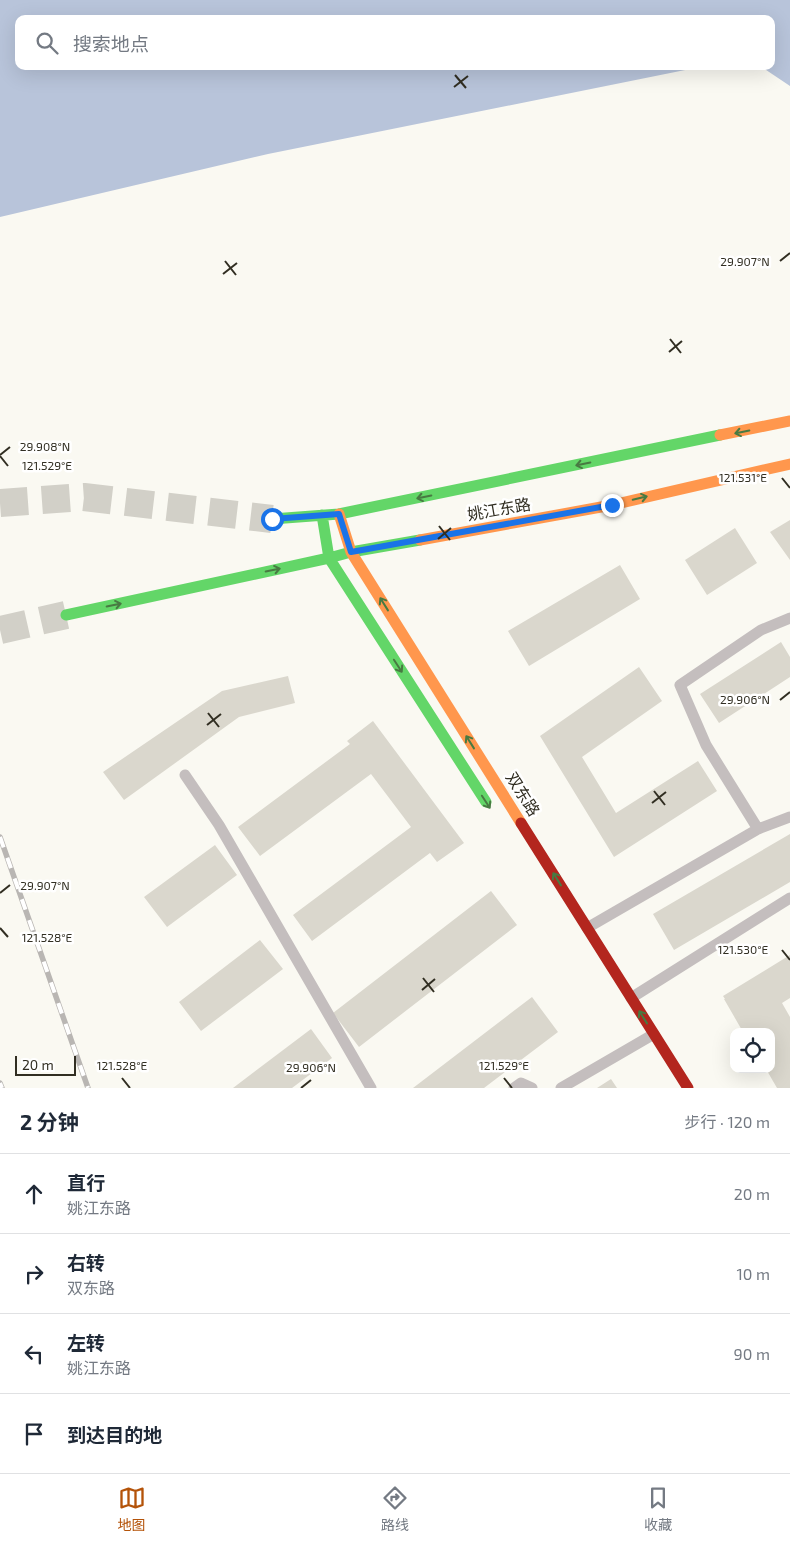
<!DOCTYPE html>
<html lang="zh">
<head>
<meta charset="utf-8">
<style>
  :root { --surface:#fff; --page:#f6f6f7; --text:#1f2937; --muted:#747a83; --line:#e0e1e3; --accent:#b45309 }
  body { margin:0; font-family:"Exo 2","Noto Sans SC",sans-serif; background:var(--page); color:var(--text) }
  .controls { position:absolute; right:15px; bottom:15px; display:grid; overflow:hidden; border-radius:10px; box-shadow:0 5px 20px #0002 }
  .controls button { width:45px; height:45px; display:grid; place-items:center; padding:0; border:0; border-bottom:1px solid var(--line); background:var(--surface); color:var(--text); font:25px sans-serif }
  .scale { position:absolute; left:15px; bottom:12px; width:61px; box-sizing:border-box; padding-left:5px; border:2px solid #312e22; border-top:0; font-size:14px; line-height:18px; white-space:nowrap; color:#312e22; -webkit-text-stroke:4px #fff; paint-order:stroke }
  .stop { position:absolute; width:15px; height:15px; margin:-11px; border:4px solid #1a73e8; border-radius:50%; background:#fff }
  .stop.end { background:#1a73e8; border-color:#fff; box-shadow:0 1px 5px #0008 }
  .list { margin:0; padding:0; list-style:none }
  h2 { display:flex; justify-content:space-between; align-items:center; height:65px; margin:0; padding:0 20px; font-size:21px }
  h2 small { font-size:16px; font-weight:400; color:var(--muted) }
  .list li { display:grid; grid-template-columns:32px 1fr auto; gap:15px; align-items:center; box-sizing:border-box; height:80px; padding:0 20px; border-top:1px solid var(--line) }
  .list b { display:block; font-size:19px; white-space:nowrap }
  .list p { margin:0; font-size:16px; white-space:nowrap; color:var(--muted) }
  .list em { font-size:16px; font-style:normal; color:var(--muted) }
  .icon { flex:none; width:28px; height:28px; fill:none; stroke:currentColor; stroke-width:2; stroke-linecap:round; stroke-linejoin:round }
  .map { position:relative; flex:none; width:790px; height:1088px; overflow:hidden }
  .search { position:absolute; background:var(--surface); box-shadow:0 5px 20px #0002; left:15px; right:15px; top:15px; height:55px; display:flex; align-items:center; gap:12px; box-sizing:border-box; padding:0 18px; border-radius:10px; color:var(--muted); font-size:19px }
  .sheet { height:385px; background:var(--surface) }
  nav { display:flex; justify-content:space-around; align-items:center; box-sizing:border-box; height:70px; border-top:1px solid var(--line); background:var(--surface); font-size:14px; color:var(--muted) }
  nav a { display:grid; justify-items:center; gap:2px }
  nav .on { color:var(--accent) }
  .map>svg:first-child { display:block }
  .water { fill:#b8c4da }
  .building { fill:#dad7cd }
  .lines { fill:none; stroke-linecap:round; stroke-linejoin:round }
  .secondary-tunnel { stroke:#d2d0c8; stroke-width:28; stroke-dasharray:28 14; stroke-linecap:butt }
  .lane { stroke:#c4bebe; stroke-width:11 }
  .fast { stroke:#63d668; stroke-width:11 }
  .slow { stroke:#ff974d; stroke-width:11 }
  .jam { stroke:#b3261e; stroke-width:11 }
  .rail-casing { stroke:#b9b6b3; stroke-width:5.5 }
  .rail { stroke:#fff; stroke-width:4; stroke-dasharray:11; stroke-linecap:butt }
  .oneway { stroke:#487a42 }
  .route { stroke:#1a73e8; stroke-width:6 }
  .ticks { fill:none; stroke:#312e22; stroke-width:2 }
  .labels { text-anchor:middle; stroke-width:5; stroke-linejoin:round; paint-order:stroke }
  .street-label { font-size:16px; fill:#312e22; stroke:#fff }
  .ticks-label { font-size:12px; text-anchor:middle; fill:#312e22; stroke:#fff; stroke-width:5; stroke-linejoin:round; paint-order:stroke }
</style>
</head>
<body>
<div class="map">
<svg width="790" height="1088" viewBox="0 0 790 1088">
  <rect width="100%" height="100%" fill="#faf9f2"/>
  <path class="water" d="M0,0H790V86L760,66H771V19H19V66H705L268,154L0,217Z"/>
  <path class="building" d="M790,520V560L770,532Z
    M735,528L757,563L707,595L685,560Z
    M620,565L640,599L529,666L508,631Z
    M781,642L790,657V677L719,723L700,694Z
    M639,667L662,701L582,757L616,813L698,761L717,791L614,857L540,736Z
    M288,676L295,703L239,717L124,800L103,772L222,691Z
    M373,721L464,843L437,862L430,853L312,941L293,915L411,827L371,774L260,856L238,827L350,744L347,741Z
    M790,834V882L674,950L653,914Z
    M215,845L237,875L167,927L144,897Z
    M491,891L517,925L359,1047L333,1013Z
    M260,940L283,969L201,1031L179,1002Z
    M790,955V998L782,1003L790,1017V1088H777L766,1069H771V1032H743L724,999H725L723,996Z
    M532,997L558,1032L484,1088H413Z
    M311,1029L332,1058L292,1088H233Z
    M611,1079L617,1088H597Z"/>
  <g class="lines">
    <path class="secondary-tunnel" d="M0,503L84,497L272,519
      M0,630L66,615"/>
    <path class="lane" d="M185,775L219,825L371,1088
      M758,829L790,817
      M587,928L758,829L706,745L680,685L761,630L790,618
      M631,998L790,898
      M514,1088L521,1083L532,1088
      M561,1088L654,1034"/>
    <path class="fast" d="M322,515L329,558L486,802
      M272,519L339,514L720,435
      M66,615L329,558L351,552L420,540"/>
    <path class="slow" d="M720,435L790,421
      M339,514L351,552L521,823
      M420,540L612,505L790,464"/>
    <path class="jam" d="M521,823L688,1088"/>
    <g class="rail-casing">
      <path id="rail" d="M0,837L88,1088
        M0,1083L2,1088"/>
    </g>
    <use href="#rail" class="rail"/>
  </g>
  <defs><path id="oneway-shaft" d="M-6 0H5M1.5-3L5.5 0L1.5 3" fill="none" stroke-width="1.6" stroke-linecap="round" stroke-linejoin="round" transform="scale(1.25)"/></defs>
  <g class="oneway">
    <use href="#oneway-shaft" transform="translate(742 432) rotate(168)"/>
    <use href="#oneway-shaft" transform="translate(583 464) rotate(168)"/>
    <use href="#oneway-shaft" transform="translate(424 497) rotate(168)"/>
    <use href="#oneway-shaft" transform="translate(640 498) rotate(-13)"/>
    <use href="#oneway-shaft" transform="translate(273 570) rotate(-12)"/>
    <use href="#oneway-shaft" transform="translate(384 604) rotate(-122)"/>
    <use href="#oneway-shaft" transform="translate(114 605) rotate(-12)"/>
    <use href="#oneway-shaft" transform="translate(398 666) rotate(57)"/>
    <use href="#oneway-shaft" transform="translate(470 742) rotate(-122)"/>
    <use href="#oneway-shaft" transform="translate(486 802) rotate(57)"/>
    <use href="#oneway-shaft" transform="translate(557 879) rotate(-122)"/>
    <use href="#oneway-shaft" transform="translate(643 1017) rotate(-122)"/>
  </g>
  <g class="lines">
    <path class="route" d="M272,519L339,514L351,552L612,505"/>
  </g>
  <path class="ticks" d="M455,75L466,88M454,87L468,76M225,261L236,275M780,261L790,253M223,274L237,263M670,339L681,353M669,352L682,341M0,455L10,447M0,456L8,466M782,478L790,488M439,526L450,540M438,539L451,528M780,700L790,692M208,713L219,727M207,725L221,714M654,791L665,805M652,803L666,792M0,893L10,885M0,928L8,937M782,950L790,960M423,978L434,992M422,990L435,979M122,1078L130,1088M504,1078L512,1088M301,1088L311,1080"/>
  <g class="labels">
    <g class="street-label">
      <text transform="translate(499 509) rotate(-10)" y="6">姚江东路</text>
      <text transform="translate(523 794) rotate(58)" y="6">双东路</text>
    </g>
  </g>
  <g class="ticks-label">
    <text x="745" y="266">29.907°N</text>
    <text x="45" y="451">29.908°N</text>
    <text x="47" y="470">121.529°E</text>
    <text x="743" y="482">121.531°E</text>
    <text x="745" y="704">29.906°N</text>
    <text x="45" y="890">29.907°N</text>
    <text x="47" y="942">121.528°E</text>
    <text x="743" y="954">121.530°E</text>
    <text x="122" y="1070">121.528°E</text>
    <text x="504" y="1070">121.529°E</text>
    <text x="311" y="1072">29.906°N</text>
  </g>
</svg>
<div class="controls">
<button><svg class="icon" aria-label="locate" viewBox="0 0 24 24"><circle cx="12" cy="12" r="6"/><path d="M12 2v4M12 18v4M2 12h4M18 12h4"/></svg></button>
</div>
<div class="scale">20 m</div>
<div class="stop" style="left:272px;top:519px"></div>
<div class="stop end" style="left:612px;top:505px"></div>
<div class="search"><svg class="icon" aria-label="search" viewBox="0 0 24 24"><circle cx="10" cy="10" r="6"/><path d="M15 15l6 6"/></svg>搜索地点</div>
</div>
<section class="sheet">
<h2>2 分钟<small>步行 · 120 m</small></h2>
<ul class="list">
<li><svg class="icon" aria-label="ahead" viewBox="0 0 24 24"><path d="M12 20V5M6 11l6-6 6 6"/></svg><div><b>直行</b><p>姚江东路</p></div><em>20 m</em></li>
<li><svg class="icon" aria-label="right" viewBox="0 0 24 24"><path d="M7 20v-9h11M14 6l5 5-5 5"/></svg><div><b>右转</b><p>双东路</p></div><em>10 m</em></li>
<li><svg class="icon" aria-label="left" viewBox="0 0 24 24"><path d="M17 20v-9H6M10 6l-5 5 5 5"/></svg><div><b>左转</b><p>姚江东路</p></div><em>90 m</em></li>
<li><svg class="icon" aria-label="arrive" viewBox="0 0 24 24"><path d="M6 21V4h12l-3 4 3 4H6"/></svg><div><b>到达目的地</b></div></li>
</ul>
</section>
<nav>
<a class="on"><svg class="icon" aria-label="map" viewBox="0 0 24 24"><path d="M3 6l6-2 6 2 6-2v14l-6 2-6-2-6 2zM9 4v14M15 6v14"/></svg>地图</a>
<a><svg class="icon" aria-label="directions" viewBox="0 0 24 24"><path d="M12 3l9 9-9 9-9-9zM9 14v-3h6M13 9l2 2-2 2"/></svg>路线</a>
<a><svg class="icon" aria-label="saved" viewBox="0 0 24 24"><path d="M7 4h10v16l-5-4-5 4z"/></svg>收藏</a>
</nav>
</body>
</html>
